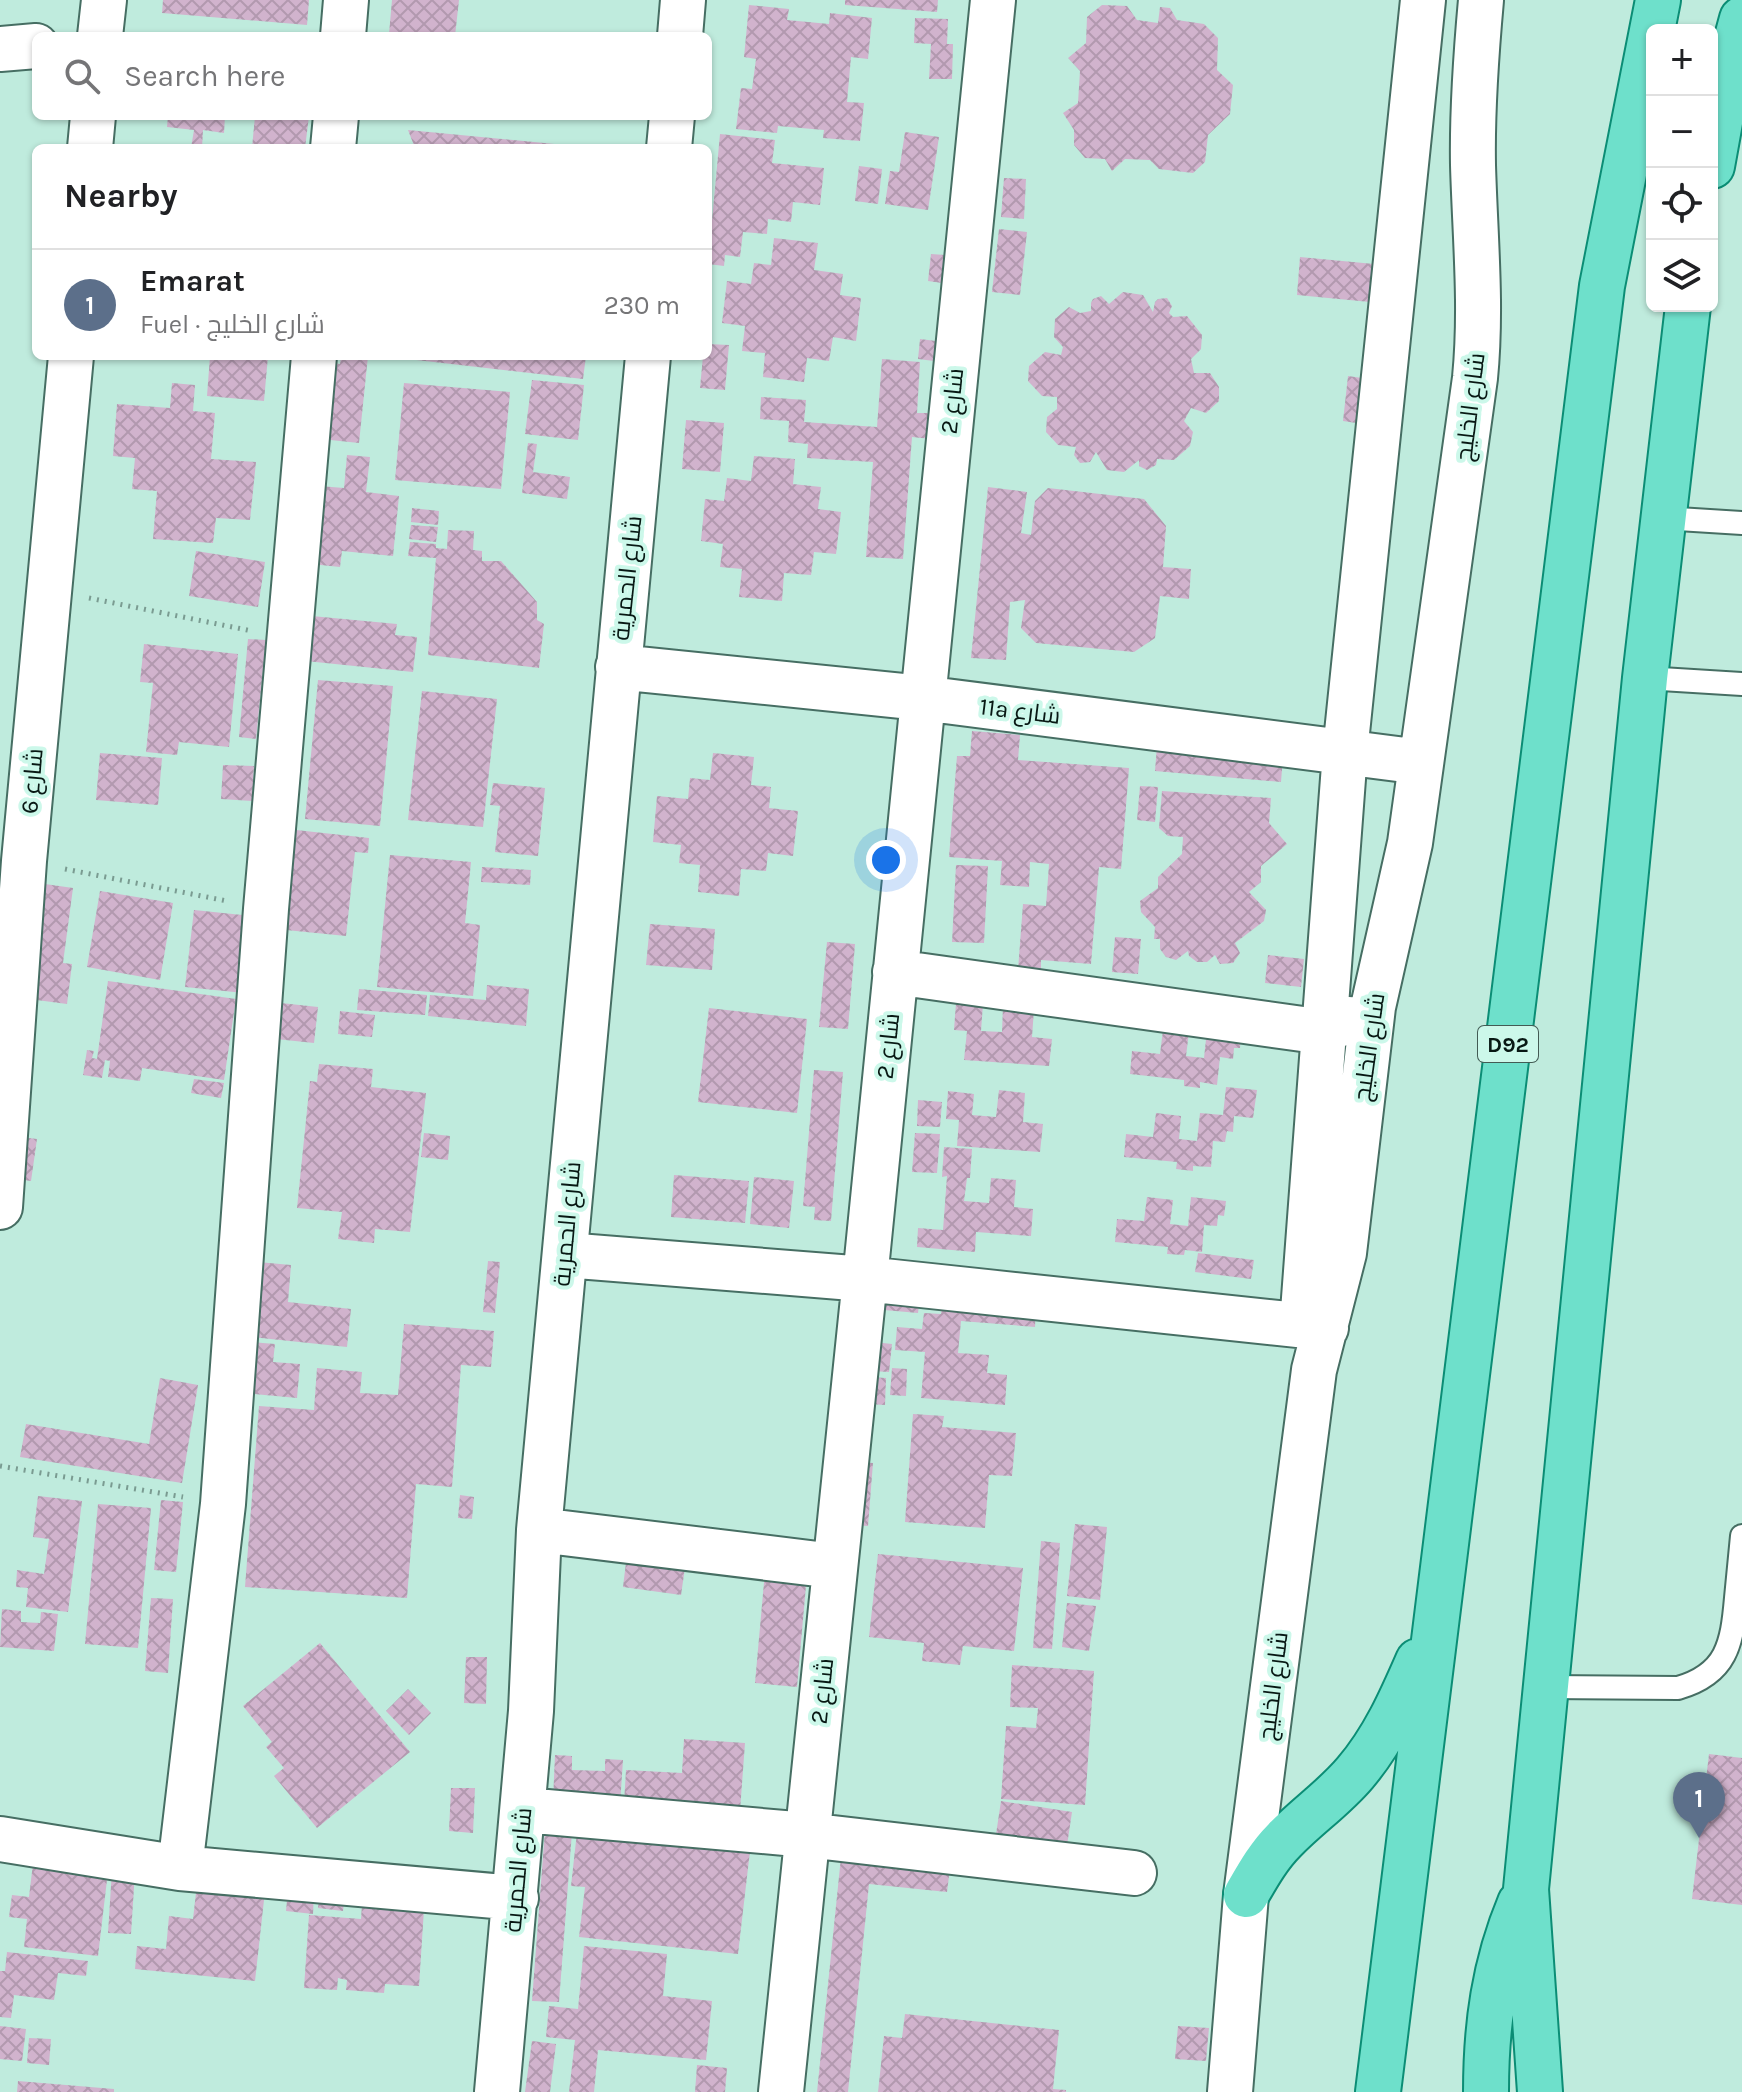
<!DOCTYPE html>
<html lang="en">
<head>
<meta charset="utf-8">
<style>
  :root { --surface:#fff; --page:#f2f2f2; --text:#202124; --muted:#757577; --line:#e0e0e0; --accent:#b74cad }
  body { margin:0; font-family:Karla,Cairo,sans-serif; background:var(--page); color:var(--text) }
  .controls { position:absolute; right:24px; top:24px; display:grid; overflow:hidden; border-radius:12px; box-shadow:0 2px 6px #0004 }
  .controls button { width:72px; height:72px; display:grid; place-items:center; padding:0; border:0; border-bottom:2px solid var(--line); background:var(--surface); color:var(--text); font:40px sans-serif }
  .you { position:absolute; left:886px; top:860px; width:28px; height:28px; margin:-20px; border:6px solid #fff; border-radius:50%; background:#1a73e8; box-shadow:0 0 0 12px #1a73e833 }
  .badge { display:grid; place-items:center; width:52px; height:52px; border-radius:50%; background:var(--accent); color:#fff; font-size:26px; font-weight:700 }
  .pin { position:absolute; translate:-50% -66px; filter:drop-shadow(0 2px 4px #0008) }
  .pin::after { content:''; position:absolute; top:42px; width:28px; height:24px; background:inherit; clip-path:polygon(0 0,100% 0,50% 100%) }
  .list { margin:0; padding:0; list-style:none }
  h2 { display:flex; justify-content:space-between; align-items:center; height:104px; margin:0; padding:0 32px; font-size:34px }
  h2 small { font-size:26px; font-weight:400; color:var(--muted) }
  .list li { display:grid; grid-template-columns:52px 1fr auto; gap:24px; align-items:center; box-sizing:border-box; height:112px; padding:0 32px; border-top:2px solid var(--line) }
  .list b { display:block; font-size:30px; white-space:nowrap }
  .list p { margin:0; font-size:26px; white-space:nowrap; color:var(--muted) }
  .list em { font-size:26px; font-style:normal; color:var(--muted) }
  .icon { flex:none; width:44px; height:44px; fill:none; stroke:currentColor; stroke-width:2; stroke-linecap:round; stroke-linejoin:round }
  .map { position:relative; flex:none; width:1742px; height:2092px; overflow:hidden }
  .search { position:absolute; background:var(--surface); box-shadow:0 2px 6px #0004; left:32px; top:32px; width:680px; height:88px; display:flex; align-items:center; gap:20px; box-sizing:border-box; padding:0 28px; border-radius:12px; color:var(--muted); font-size:30px }
  .panel { position:absolute; background:var(--surface); box-shadow:0 2px 6px #0004; left:32px; top:144px; width:680px; height:216px; border-radius:12px }
  .map>svg:first-child { display:block }
  .building { fill:url(#building-cross-hatch) }
  .lines { fill:none; stroke-linecap:round; stroke-linejoin:round }
  .lane-casing { stroke:#466e63; stroke-width:26 }
  .street-casing { stroke:#466e63; stroke-width:48 }
  .primary-casing { stroke:#0b8d75; stroke-width:48 }
  .path { stroke:#7a9b91; stroke-width:5; stroke-dasharray:2 6; stroke-linecap:butt }
  .lane { stroke:#fff; stroke-width:22 }
  .street { stroke:#fff; stroke-width:44 }
  .primary { stroke:#6ee0cb; stroke-width:44 }
  .labels { text-anchor:middle; stroke-width:8; stroke-linejoin:round; paint-order:stroke }
  .shield { fill:#ccf8ea; stroke:#435b54; stroke-width:2 }
  .shield-label { font-size:22px; font-weight:bold; fill:#081814 }
  .street-label { font-size:24px; fill:#081814; stroke:#ccf8ea }
</style>
</head>
<body>
<div class="map">
<svg width="1742" height="2092" viewBox="0 0 1742 2092">
  <defs>
    <pattern id="building-cross-hatch" width="8" height="8" patternUnits="userSpaceOnUse" patternTransform="scale(2)"><rect width="8" height="8" fill="#d1b3cd"/><path d="M0 0l8 8M0 8l8-8" fill="none" stroke="#b299af"/></pattern>
  </defs>
  <rect width="100%" height="100%" fill="#bfebdd"/>
  <path class="building" d="M163,0H309L307,25L162,13Z
    M392,0H459L455,36H371V32L389,34Z
    M845,0H938L937,12L845,5Z
    M749,5L789,9L787,20L829,24L830,13L872,18L868,59L851,57L847,102L864,103L860,141L823,138L824,130L778,126L777,133L736,129L741,88L752,89L756,59L744,57Z
    M1102,5L1127,6L1137,20L1158,23L1160,7L1170,8L1177,20L1204,24L1218,38L1217,70L1233,85L1230,114L1208,135L1205,162L1193,173L1159,169L1150,160L1125,159L1112,171L1105,159L1085,158L1074,145V130L1063,113L1078,103L1080,71L1068,58L1086,43L1087,17Z
    M915,18L948,19L947,44H953L952,79H929L931,44L914,43Z
    M168,116H225L224,133L203,130L202,148H191L194,130L167,127Z
    M255,116H309L305,148H252Z
    M408,130L575,146V148H415Z
    M905,132L939,137L928,210L885,204L890,171L899,172Z
    M720,134L775,140L772,163L824,168L820,205L793,202L791,222L768,219L767,234L743,232L740,257L725,255L724,266L708,264Z
    M859,166L882,169L878,204L855,201Z
    M1004,178L1026,179L1024,219L1001,217Z
    M999,229L1027,232L1020,295L992,292Z
    M774,238L818,243L814,270L843,274L840,295L861,298L856,341L833,337L829,361L807,358L804,382L763,377L765,353L742,351L745,326L722,323L727,281L751,284L754,263L771,265Z
    M931,254L945,255L942,283L928,281Z
    M1300,257L1374,264L1370,302L1297,295Z
    M1123,292L1143,295L1153,312L1155,302L1158,299L1167,298L1172,306L1169,313L1173,317L1187,316L1202,335L1201,349L1191,359L1194,373H1210L1219,387V401L1206,413L1191,408L1184,421L1193,432L1190,446L1174,460L1157,459L1156,465L1147,470L1139,466V460L1124,472L1107,470L1096,452L1090,462L1080,463L1074,455L1076,447L1058,445L1046,432L1047,417L1057,409V397L1042,396L1028,381L1029,366L1045,352L1061,355L1063,347L1054,337L1055,319L1069,307L1080,313L1091,311V303L1093,299L1101,296L1109,304Z
    M920,339L936,341L934,361L918,359Z
    M708,344L729,345L725,390L700,388L703,356H708Z
    M210,356H268L264,401L207,396Z
    M341,356H368L359,443L321,439L330,362L340,364Z
    M399,356H586L583,379L399,358Z
    M882,359L920,362L917,413H933L931,439L912,437L903,559L866,557L873,462L807,458L808,444L788,442L789,421L760,419L761,397L806,400L804,422L877,427Z
    M1348,376L1362,378L1356,423L1343,421Z
    M532,380L584,385L578,440L525,434Z
    M172,383L195,385L193,411L215,413L211,459L256,462L250,520L216,518L213,543L153,539L157,491L132,489L135,458L113,456L117,404L170,408Z
    M404,383L510,392L501,489L395,480Z
    M686,420L724,423L720,472L682,469Z
    M528,443L537,444L533,472L570,477L567,499L522,493Z
    M347,455L370,457L366,492L399,496L393,556L342,551L340,567L311,564L319,486L344,488Z
    M754,456L795,459L793,484L821,487L818,509L841,512L836,554L814,552L811,575L784,573L782,601L739,597L742,569L720,567L723,544L701,541L705,499L724,501L727,478L751,481Z
    M988,487L1027,492L1021,533L1031,535L1035,501L1048,488L1144,499L1166,526L1163,567L1191,569L1189,599L1160,596L1155,638L1134,652L1036,643L1021,628L1025,600L1010,602L1006,660L971,658Z
    M412,508L439,511L438,525L411,522Z
    M411,525L438,527L436,542L409,539Z
    M448,530L474,531L473,550L482,551V561H501L537,602V620L544,624L539,668L428,655L436,558L408,556L410,542L436,544V548L447,549Z
    M196,551L265,562L258,607L189,596Z
    M301,615L397,624L395,635L417,637L413,672L296,660Z
    M248,639L266,640L256,739L239,737Z
    M144,644L238,654L229,747L179,742L177,755L146,752L153,683L140,682Z
    M318,680L393,686L380,826L305,819Z
    M422,691L497,699L483,827L408,820Z
    M972,731L1020,735L1018,760L1129,768L1121,869L1099,867L1091,964L1041,960V971L1018,970L1023,904L1046,906L1049,864L1030,862L1029,887L1000,885L1002,861L949,857L957,756H970Z
    M1157,746L1283,757L1281,782L1155,771Z
    M100,753L162,758L158,805L96,800Z
    M713,753L754,757L751,785L771,787L769,808L798,811L793,856L768,853L766,871L741,869L739,896L698,892L700,865L679,863L681,845L653,842L657,796L688,799L690,778L710,780Z
    M223,765L254,766L252,801L221,799Z
    M493,783L545,788L538,856L495,852L500,806L490,805Z
    M1140,786L1158,787L1155,822L1137,820Z
    M1162,791L1271,798L1269,823L1287,844L1261,866V882L1249,892L1266,910L1264,921L1235,943L1240,953L1233,963L1220,964L1215,955L1207,962H1197L1189,956L1188,951L1176,960L1166,957L1160,949V939H1154L1155,927L1141,912L1140,901L1158,888V877L1182,854L1183,837L1168,836L1159,828Z
    M287,829L369,838L368,853L355,852L346,936L276,929Z
    M390,855L471,862L465,923L480,925L473,996L377,987Z
    M956,865L988,866L984,943L952,942Z
    M482,867L531,870L530,885L481,882Z
    M45,884L73,888L63,963L72,964L67,1004L29,999Z
    M100,891L173,903L160,980L87,967Z
    M194,910L252,916L244,993L185,987Z
    M650,924L715,929L712,970L646,965Z
    M1115,937L1141,939L1138,974L1112,972Z
    M827,942L855,944L848,1029L819,1027Z
    M1268,955L1304,959L1301,987L1265,983Z
    M108,981L236,999L224,1080L142,1068L140,1081L108,1077L110,1061L105,1060L102,1078L83,1075L87,1050L94,1051L92,1058L97,1059Z
    M487,985L529,989L526,1026L428,1016L430,995L486,1000Z
    M359,989L427,995L425,1015L357,1010Z
    M281,1003L318,1007L314,1043L276,1039Z
    M956,1003L983,1004L981,1031L1002,1032L1003,1006L1034,1009L1032,1037L1052,1039L1049,1066L964,1060L967,1031L954,1030Z
    M709,1008L807,1019L797,1113L698,1102Z
    M340,1011L375,1015L372,1037L338,1034Z
    M1163,1030L1189,1032L1186,1056L1204,1058L1207,1030L1241,1033L1240,1048H1234L1233,1059L1220,1057L1217,1085L1200,1082V1088L1184,1086V1080L1130,1074L1132,1051L1160,1054Z
    M319,1064L373,1069L371,1087L426,1093L410,1232L375,1229L374,1243L338,1239L342,1212L297,1208L310,1081L317,1082Z
    M814,1070L843,1072L831,1221L814,1220L815,1207L803,1206Z
    M194,1079L224,1083L221,1098L191,1093Z
    M1226,1087L1257,1090L1253,1118L1234,1116L1233,1132L1227,1131L1225,1142L1213,1141L1211,1167L1193,1166V1171L1176,1169L1177,1162L1124,1157L1126,1134L1153,1137L1156,1113L1181,1116L1179,1139L1197,1141L1200,1113L1223,1115Z
    M999,1090L1025,1093L1023,1122L1043,1124L1040,1152L957,1146L959,1120L946,1119L948,1091L974,1094L972,1115L996,1117Z
    M918,1100L942,1102L940,1127L917,1126Z
    M424,1133L450,1136L448,1160L421,1157Z
    M915,1133L940,1134L937,1173L912,1172Z
    M21,1137L37,1139L31,1181L16,1179Z
    M944,1147L972,1149L970,1178H967L964,1201L989,1203L991,1178L1016,1180L1014,1207L1033,1209L1031,1236L976,1232L975,1252L917,1247L918,1228L943,1230L947,1176L942,1177Z
    M674,1175L749,1181L745,1223L671,1217Z
    M754,1177L794,1181L789,1228L750,1224Z
    M1147,1197L1173,1200L1170,1224L1188,1226L1191,1197L1226,1201L1224,1216L1218,1215L1217,1226L1204,1225L1202,1252L1185,1250L1184,1255L1167,1254L1168,1247L1115,1242L1117,1219L1144,1221Z
    M1198,1253L1254,1260L1251,1279L1195,1272Z
    M488,1261L500,1262L495,1313L483,1312Z
    M258,1262L291,1265L288,1302L351,1309L347,1347L251,1337Z
    M886,1292L920,1295L918,1313L884,1310Z
    M943,1293L1036,1301L1035,1327L961,1321L958,1353L989,1355L987,1373L1007,1375L1005,1405L921,1398L925,1352L895,1350L897,1327L922,1329L924,1313L941,1314Z
    M404,1324L494,1331L491,1367L461,1365L452,1487L416,1484L407,1598L245,1587L259,1406L314,1410L317,1368L362,1372L360,1393L398,1395Z
    M238,1341L275,1344L273,1362L300,1364L297,1398L234,1392Z
    M874,1342L892,1344L889,1372L872,1371Z
    M892,1368L907,1369L906,1396L890,1395Z
    M870,1377L886,1378L885,1405L869,1404Z
    M160,1378L198,1385L182,1483L20,1457L26,1424L149,1444Z
    M913,1414L944,1416L942,1427L1016,1433L1012,1476L989,1475L985,1528L905,1522Z
    M859,1462L873,1463L868,1526L853,1525Z
    M460,1495L474,1497L472,1519L458,1518Z
    M38,1496L82,1501L68,1612L26,1607L28,1588L16,1587L17,1570L44,1574L49,1539L33,1537Z
    M161,1500L183,1502L176,1572L154,1570Z
    M98,1504L151,1508L138,1648L85,1644Z
    M1075,1524L1107,1527L1100,1600L1067,1596Z
    M1041,1541L1060,1543L1052,1649L1033,1648Z
    M628,1546L687,1554L681,1595L623,1587Z
    M878,1554L1023,1568L1014,1651L963,1646L960,1665L922,1661L924,1643L869,1637Z
    M766,1560L808,1563L797,1687L755,1683Z
    M151,1598L173,1599L168,1673L145,1671Z
    M1067,1603L1096,1606L1089,1651L1062,1647Z
    M2,1609L21,1611V1622L40,1623L41,1612L58,1614L54,1651L0,1647Z
    M320,1643L410,1752L317,1828L274,1776L284,1768L266,1747L272,1742L243,1706Z
    M466,1657H487L486,1704L464,1703Z
    M1012,1665L1094,1671L1085,1805L1001,1799L1006,1726L1036,1728L1038,1708L1010,1707Z
    M408,1689L431,1713L409,1735L386,1711Z
    M684,1739L745,1743L740,1811L624,1803L626,1770L682,1773Z
    M1709,1754L1742,1758V1905L1692,1899Z
    M555,1755L572,1756V1770L605,1771V1759L623,1760L620,1805L553,1801Z
    M451,1788H475L473,1833L449,1831Z
    M1001,1801L1072,1812L1066,1852L995,1841Z
    M545,1830L572,1832L559,2002L532,2001Z
    M577,1832L750,1851L738,1954L579,1937L585,1887L571,1886Z
    M34,1855L109,1863L98,1956L24,1947L27,1919L9,1917L12,1895L29,1897Z
    M841,1857L950,1868L947,1892L869,1884L848,2092H817Z
    M112,1870L135,1872L131,1934L108,1933Z
    M197,1884L265,1891L255,1981L135,1969L137,1946L166,1949L169,1916L193,1919Z
    M288,1890L314,1892L313,1914L286,1911Z
    M320,1890L345,1893L343,1911L318,1908Z
    M362,1904L424,1909L419,1986L385,1984L384,1993L346,1990L347,1980L338,1978L337,1990L304,1988L309,1915L361,1919Z
    M584,1946L667,1954L663,1996L712,2001L706,2060L598,2050L594,2092H569L575,2040L546,2037L549,2006L578,2009Z
    M7,1952L88,1961L86,1976L58,1973L54,2000L14,1995L11,2018L0,2017V1971H5Z
    M905,2014L1059,2030L1053,2089L1066,2090V2092H878L884,2036L902,2038Z
    M0,2026L26,2029L22,2061L0,2059Z
    M1178,2026L1209,2028L1206,2061L1175,2059Z
    M29,2038L51,2039L49,2065L27,2063Z
    M532,2041L556,2044L550,2092H525Z
    M697,2065L727,2068L725,2092H695Z
    M18,2081L114,2089V2092H17Z"/>
  <g class="lines">
    <g class="lane-casing">
      <path id="lane" d="M1662,518L1742,523
        M1645,678L1742,684
        M1546,1687L1678,1688C1727,1674 1732,1644 1736,1598C1738,1577 1740,1557 1742,1536"/>
    </g>
    <g class="street-casing">
      <path id="street" d="M100,36L104,0
        M343,36L346,0
        M680,36L683,0
        M0,49L36,46
        M90,148L93,116
        M333,148L336,116
        M669,148L672,116
        M618,667L922,698L1421,762
        M895,972L1324,1032L1349,1019
        M0,1207L24,861L71,356
        M565,1255L865,1279L1326,1328
        M1302,1325L1345,752L1423,0
        M539,1530L834,1566
        M524,1810L807,1835L1134,1873
        M0,1839L180,1868L516,1898
        M180,1868L223,1504L266,909L314,356
        M497,2092L531,1711L539,1530L648,356
        M781,2092L865,1279L993,0
        M1230,2092L1246,1895L1314,1370L1344,1253L1373,1007L1410,843L1475,378C1482,307 1475,236 1473,165C1472,110 1476,55 1481,0"/>
    </g>
    <g class="primary-casing">
      <path id="primary" d="M1712,166L1732,56L1742,19
        M1246,1895C1257,1876 1268,1856 1284,1840C1307,1816 1334,1798 1355,1773C1384,1739 1401,1700 1418,1661
        M1378,2092L1602,286L1658,0
        M1486,2092C1486,2026 1494,1965 1520,1903
        M1540,2092L1526,1889L1645,678L1688,306"/>
    </g>
    <path class="path" d="M89,598L252,631
      M65,869L227,901
      M0,1466L183,1497"/>
    <use href="#lane" class="lane"/>
    <use href="#street" class="street"/>
    <use href="#primary" class="primary"/>
  </g>
  <g class="labels">
    <rect class="shield" x="1478" y="1026" width="60" height="36" rx="6"/>
    <g class="shield-label">
      <text x="1508" y="1052">D92</text>
    </g>
    <g class="street-label">
      <text transform="translate(952 401) rotate(-84)" y="8">شارع 2</text>
      <text transform="translate(1470 407) rotate(-83)" y="8">شارع الخليج</text>
      <text transform="translate(627 578) rotate(-84)" y="8">شارع الحمرية</text>
      <text transform="translate(1020 711) rotate(7)" y="8">11a شارع</text>
      <text transform="translate(32 781) rotate(-85)" y="8">شارع 6</text>
      <text transform="translate(888 1046) rotate(-84)" y="8">شارع 2</text>
      <text transform="translate(1369 1047) rotate(-82)" y="8">شارع الخليج</text>
      <text transform="translate(567 1224) rotate(-85)" y="8">شارع الحمرية</text>
      <text transform="translate(1273 1686) rotate(-83)" y="8">شارع الخليج</text>
      <text transform="translate(822 1691) rotate(-84)" y="8">شارع 2</text>
      <text transform="translate(518 1870) rotate(-85)" y="8">شارع الحمرية</text>
    </g>
  </g>
</svg>
<div class="controls">
<button>+</button>
<button>−</button>
<button><svg class="icon" aria-label="locate" viewBox="0 0 24 24"><circle cx="12" cy="12" r="6"/><path d="M12 2v4M12 18v4M2 12h4M18 12h4"/></svg></button>
<button><svg class="icon" aria-label="layers" viewBox="0 0 24 24"><path d="M12 4l9 5-9 5-9-5zM3 14l9 5 9-5"/></svg></button>
</div>
<div class="you"></div>
<div class="pin badge" style="left:1699px;top:1838px;background:#5c6f8a">1</div>
<div class="search"><svg class="icon" aria-label="search" viewBox="0 0 24 24"><circle cx="10" cy="10" r="6"/><path d="M15 15l6 6"/></svg>Search here</div>
<section class="panel">
<h2>Nearby<small></small></h2>
<ul class="list">
<li><span class="badge" style="background:#5c6f8a">1</span><div><b>Emarat</b><p>Fuel · شارع الخليج</p></div><em>230 m</em></li>
</ul>
</section>
</div>
</body>
</html>
